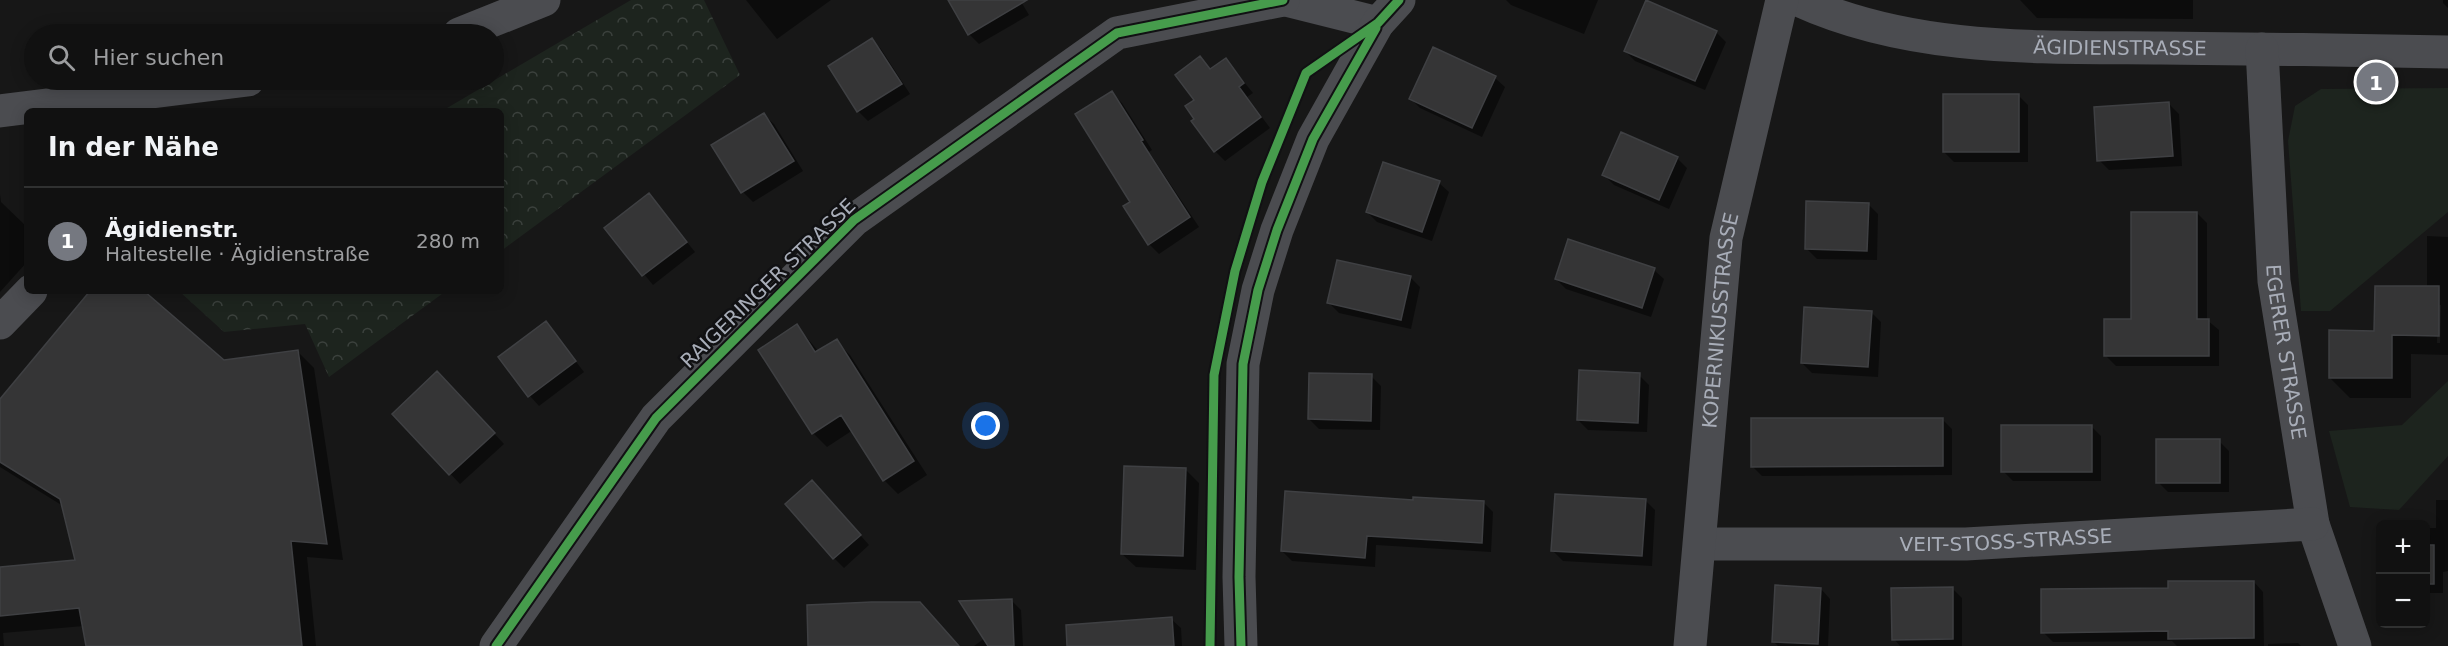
<!DOCTYPE html>
<html lang="de">
<head>
<meta charset="utf-8">
<style>
  :root { --surface:#111; --page:#1e1f1f; --text:#f1f3f6; --muted:#9c9d9f; --line:#303131; --accent:#757880 }
  body { margin:0; font-family:"DejaVu Sans",sans-serif; background:var(--page); color:var(--text) }
  .controls { position:absolute; right:18px; bottom:18px; display:grid; overflow:hidden; border-radius:9px; box-shadow:0 3px 15px #0003 }
  .controls button { width:54px; height:54px; display:grid; place-items:center; padding:0; border:0; border-bottom:2px solid var(--line); background:var(--surface); color:var(--text); font:30px sans-serif }
  .you { position:absolute; left:986px; top:426px; width:21px; height:21px; margin:-15px; border:4px solid #fff; border-radius:50%; background:#1a73e8; box-shadow:0 0 0 9px #1a73e833 }
  .badge { display:grid; place-items:center; width:39px; height:39px; border-radius:50%; background:var(--accent); color:#fff; font-size:20px; font-weight:700 }
  .pin { position:absolute; translate:-50% -50%; border:3px solid #fff; box-shadow:0 2px 6px #0006 }
  .list { margin:0; padding:0; list-style:none }
  h2 { display:flex; justify-content:space-between; align-items:center; height:78px; margin:0; padding:0 24px; font-size:26px }
  h2 small { font-size:20px; font-weight:400; color:var(--muted) }
  .list li { display:grid; grid-template-columns:39px 1fr auto; gap:18px; align-items:center; box-sizing:border-box; height:108px; padding:0 24px; border-top:2px solid var(--line) }
  .list b { display:block; font-size:22px; white-space:nowrap }
  .list p { margin:0; font-size:20px; white-space:nowrap; color:var(--muted) }
  .list em { font-size:20px; font-style:normal; color:var(--muted) }
  .icon { flex:none; width:33px; height:33px; fill:none; stroke:currentColor; stroke-width:2; stroke-linecap:round; stroke-linejoin:round }
  .map { position:relative; flex:none; width:2448px; height:646px; overflow:hidden }
  .search { position:absolute; background:var(--surface); box-shadow:0 3px 15px #0003; left:24px; top:24px; width:480px; height:66px; display:flex; align-items:center; gap:15px; box-sizing:border-box; padding:0 21px; border-radius:33px; color:var(--muted); font-size:22px }
  .panel { position:absolute; background:var(--surface); box-shadow:0 3px 15px #0003; left:24px; top:108px; width:480px; height:186px; border-radius:9px }
  .map>svg:first-child { display:block }
  .grass { fill:#1d241e }
  .forest { fill:url(#forest-crowns) }
  .shadow { fill:#0007; fill-rule:evenodd }
  .building { fill:#353536; stroke:#3f4043; stroke-width:1.5 }
  .lines { fill:none; stroke-linecap:round; stroke-linejoin:round }
  .minor { stroke:#4b4c50; stroke-width:33 }
  .cycleway-casing { stroke:#111113; stroke-width:13 }
  .cycleway { stroke:#469c4c; stroke-width:9 }
  .labels { text-anchor:middle; stroke-width:5; stroke-linejoin:round; paint-order:stroke }
  .street-label { font-size:20px; fill:#a8adb8; stroke:#111113 }
</style>
</head>
<body>
<div class="map">
<svg width="2448" height="646" viewBox="0 0 2448 646">
  <defs>
    <pattern id="forest-crowns" width="20" height="18" patternUnits="userSpaceOnUse" patternTransform="scale(1.5)"><rect width="20" height="18" fill="#1d241e"/><path d="M2 6a3 3 0 1 1 6 0M12 15a3 3 0 1 1 6 0" fill="none" stroke="#3b413d"/></pattern>
  </defs>
  <rect width="100%" height="100%" fill="#171717"/>
  <path class="grass" d="M2448,88V212L2330,311H2301L2288,141L2295,106L2321,89Z
    M2448,381V456L2399,510L2350,507L2329,431L2402,425Z"/>
  <path class="forest" d="M631,0H704L740,75L501,251V111H442Z
    M179,291H446L329,377L305,324L224,332Z"/>
  <path class="shadow" d="M746,0H831L777,39Z
    M949,0H1020L1029,15L979,44L969,34Z
    M1506,0H1598L1584,34L1511,5Z
    M2020,0H2193V19L2037,18Z
    M2443,0H2448V8L2443,3Z
    M1716,32L1726,42L1705,90L1635,61L1625,51Z
    M871,40L881,49L910,94L868,121L858,111Z
    M1200,58L1212,70L1226,60L1253,93L1247,97L1270,128L1225,161L1215,151L1196,119Z
    M1495,78L1505,87L1482,137L1420,108L1410,98Z
    M1112,93L1122,103L1152,150L1149,152L1199,227L1159,254L1149,244L1132,202Z
    M2018,95L2028,105V162H1954L1944,152Z
    M2169,104L2179,114L2182,166L2109,170L2099,160Z
    M764,115L774,124L803,171L753,202L743,192L713,145Z
    M1677,158L1687,168L1669,209L1614,185L1604,175Z
    M1439,183L1449,192L1432,241L1377,222L1367,212Z
    M0,194L1,202L27,227V262L0,292Z
    M649,195L695,252L653,285L606,228Z
    M1868,204L1878,214L1877,260L1817,259L1807,249Z
    M2197,213L2207,223V320L2219,330V366H2116L2106,356L2132,320Z
    M2427,236L2448,237V355L2411,354V398H2350L2330,378L2427,287ZM2438,305H2441L2440,343H2437Z
    M1654,270L1664,279L1651,317L1566,289L1556,279Z
    M1410,277L1420,287L1411,329L1339,313L1329,303Z
    M92,291H142L223,361L297,351L314,368L343,560L307,557L316,646H87L84,626L3,633L4,646H0V569L77,561L63,506L0,467V401Z
    M1871,312L1881,322L1878,377L1812,373L1802,363Z
    M546,323L584,372L539,406L530,396Z
    M797,326L819,352L836,341L850,355L927,475L898,494L884,480L853,430L827,447L813,433Z
    M1639,375L1649,385L1647,432L1588,430L1578,420Z
    M1371,376L1381,386L1380,430L1319,429L1309,419Z
    M447,383L504,444L460,484L394,414Z
    M1942,419L1952,429V475L1762,476L1752,466Z
    M2092,427L2101,436V481H2013L2003,471Z
    M2219,441L2229,451V492H2168L2158,482Z
    M1185,469L1199,483L1196,570L1136,567L1122,554Z
    M822,492L869,545L844,568L834,558Z
    M1645,500L1655,510L1652,566L1563,561L1553,551Z
    M2436,500H2448V571L2443,572V593H2426V528H2436Z
    M1414,502H1483L1493,512L1491,552L1376,545L1375,567L1292,561L1282,551Z
    M2254,582L2263,592L2264,646H2177L2172,641L2053,642L2043,632L2170,590Z
    M1952,588L1962,598V646H1900L1894,639Z
    M1821,589L1830,599L1828,646H1778L1773,641Z
    M1011,600L1021,610L1023,646H974L985,638Z
    M1171,619L1181,628L1182,646H1100Z
    M2298,643L2301,646H2268V644Z"/>
  <path class="building" d="M948,0H1027L968,35Z
    M1646,0L1717,31L1695,81L1624,51Z
    M872,38L902,84L857,112L828,66Z
    M1433,47L1496,76L1472,128L1409,99Z
    M1200,56L1210,69L1226,58L1244,83L1239,87L1261,117L1214,152L1191,121L1194,119L1185,106L1194,100L1175,75Z
    M1112,91L1143,140L1141,141L1190,217L1148,245L1123,206L1130,202L1075,114Z
    M1943,94H2019V152H1943Z
    M2169,102L2173,156L2097,161L2094,107Z
    M764,113L794,161L741,193L711,145Z
    M1621,132L1678,157L1659,200L1602,175Z
    M1383,162L1440,181L1422,232L1366,212Z
    M649,193L687,242L642,276L604,228Z
    M1806,201L1869,203L1867,251L1805,249Z
    M2131,212H2197V319H2209V356H2104V319H2131Z
    M1568,239L1655,268L1642,308L1555,279Z
    M1337,260L1411,276L1401,320L1327,303Z
    M2375,286H2439V336L2392,335V378H2329V330L2374,331Z
    M90,291H144L224,360L298,350L327,544L291,541L302,646H86L79,608L0,616V567L75,560L60,499L0,462V399Z
    M1804,307L1872,311L1868,367L1801,363Z
    M546,321L576,361L528,397L498,357Z
    M797,324L815,352L837,339L914,461L883,481L841,415L812,434L758,350Z
    M1579,370L1640,373L1638,423L1577,420Z
    M437,371L495,433L449,475L392,414Z
    M1309,373L1372,374L1371,421L1308,419Z
    M1751,418H1943V466L1751,467Z
    M2001,425H2092V472H2001Z
    M2156,439H2220V483H2156Z
    M1124,466L1186,468L1183,556L1121,554Z
    M812,480L861,535L833,559L785,504Z
    M1285,491L1413,500V497L1484,501L1482,543L1367,536L1365,558L1281,551Z
    M1555,494L1646,499L1642,556L1551,551Z
    M2426,545H2434V584H2426Z
    M2168,581H2254V638L2168,639V631L2041,633V589L2168,588Z
    M1775,585L1821,588L1818,644L1772,642Z
    M1953,587V639L1892,640L1891,588Z
    M1012,599L1014,646H988L959,601Z
    M872,602H920L959,646H808L807,605Z
    M1172,617L1174,646H1067L1066,625Z"/>
  <g class="lines">
    <g class="minor">
      <path d="M1286,0L1378,23"/>
      <path id="s1" d="M1798,0C1912,52 2039,47 2161,48C2257,49 2352,50 2448,52"/>
      <path d="M459,34L544,0"/>
      <path id="s2" d="M2262,49L2274,281L2313,524L2355,646"/>
      <path d="M0,111L248,80"/>
      <path d="M0,323L31,291"/>
      <path id="s3" d="M1700,544H1966L2313,524"/>
      <path d="M496,646L656,418L854,220L1117,33L1283,0"/>
      <path d="M1241,646L1239,577L1243,364L1258,290L1277,230L1313,139L1378,23L1399,0"/>
      <path id="s4" d="M1690,646L1726,238L1782,0"/>
    </g>
    <g class="cycleway-casing">
      <path id="cycleway" d="M496,646L656,418L854,220L1117,33L1283,0
        M1210,646L1214,375L1235,271L1262,182L1306,73L1378,23L1399,0
        M1241,646L1239,577L1243,364L1258,290L1277,230L1313,139L1376,28"/>
    </g>
    <use href="#cycleway" class="cycleway"/>
  </g>
  <g class="labels">
    <g class="street-label">
      <text dy="7" stroke="none"><textPath href="#s1" startOffset="328">ÄGIDIENSTRASSE</textPath></text>
      <text transform="translate(768 283) rotate(-44)" y="7">RAIGERINGER STRASSE</text>
      <text dy="7" stroke="none"><textPath href="#s4" startOffset="327">KOPERNIKUSSTRASSE</textPath></text>
      <text dy="7" stroke="none"><textPath href="#s2" startOffset="304">EGERER STRASSE</textPath></text>
      <text dy="7" stroke="none"><textPath href="#s3" startOffset="306">VEIT-STOSS-STRASSE</textPath></text>
    </g>
  </g>
</svg>
<div class="controls">
<button>+</button>
<button>−</button>
</div>
<div class="you"></div>
<div class="pin badge" style="left:2376px;top:82px">1</div>
<div class="search"><svg class="icon" aria-label="search" viewBox="0 0 24 24"><circle cx="10" cy="10" r="6"/><path d="M15 15l6 6"/></svg>Hier suchen</div>
<section class="panel">
<h2>In der Nähe<small></small></h2>
<ul class="list">
<li><span class="badge">1</span><div><b>Ägidienstr.</b><p>Haltestelle · Ägidienstraße</p></div><em>280 m</em></li>
</ul>
</section>
</div>
</body>
</html>
